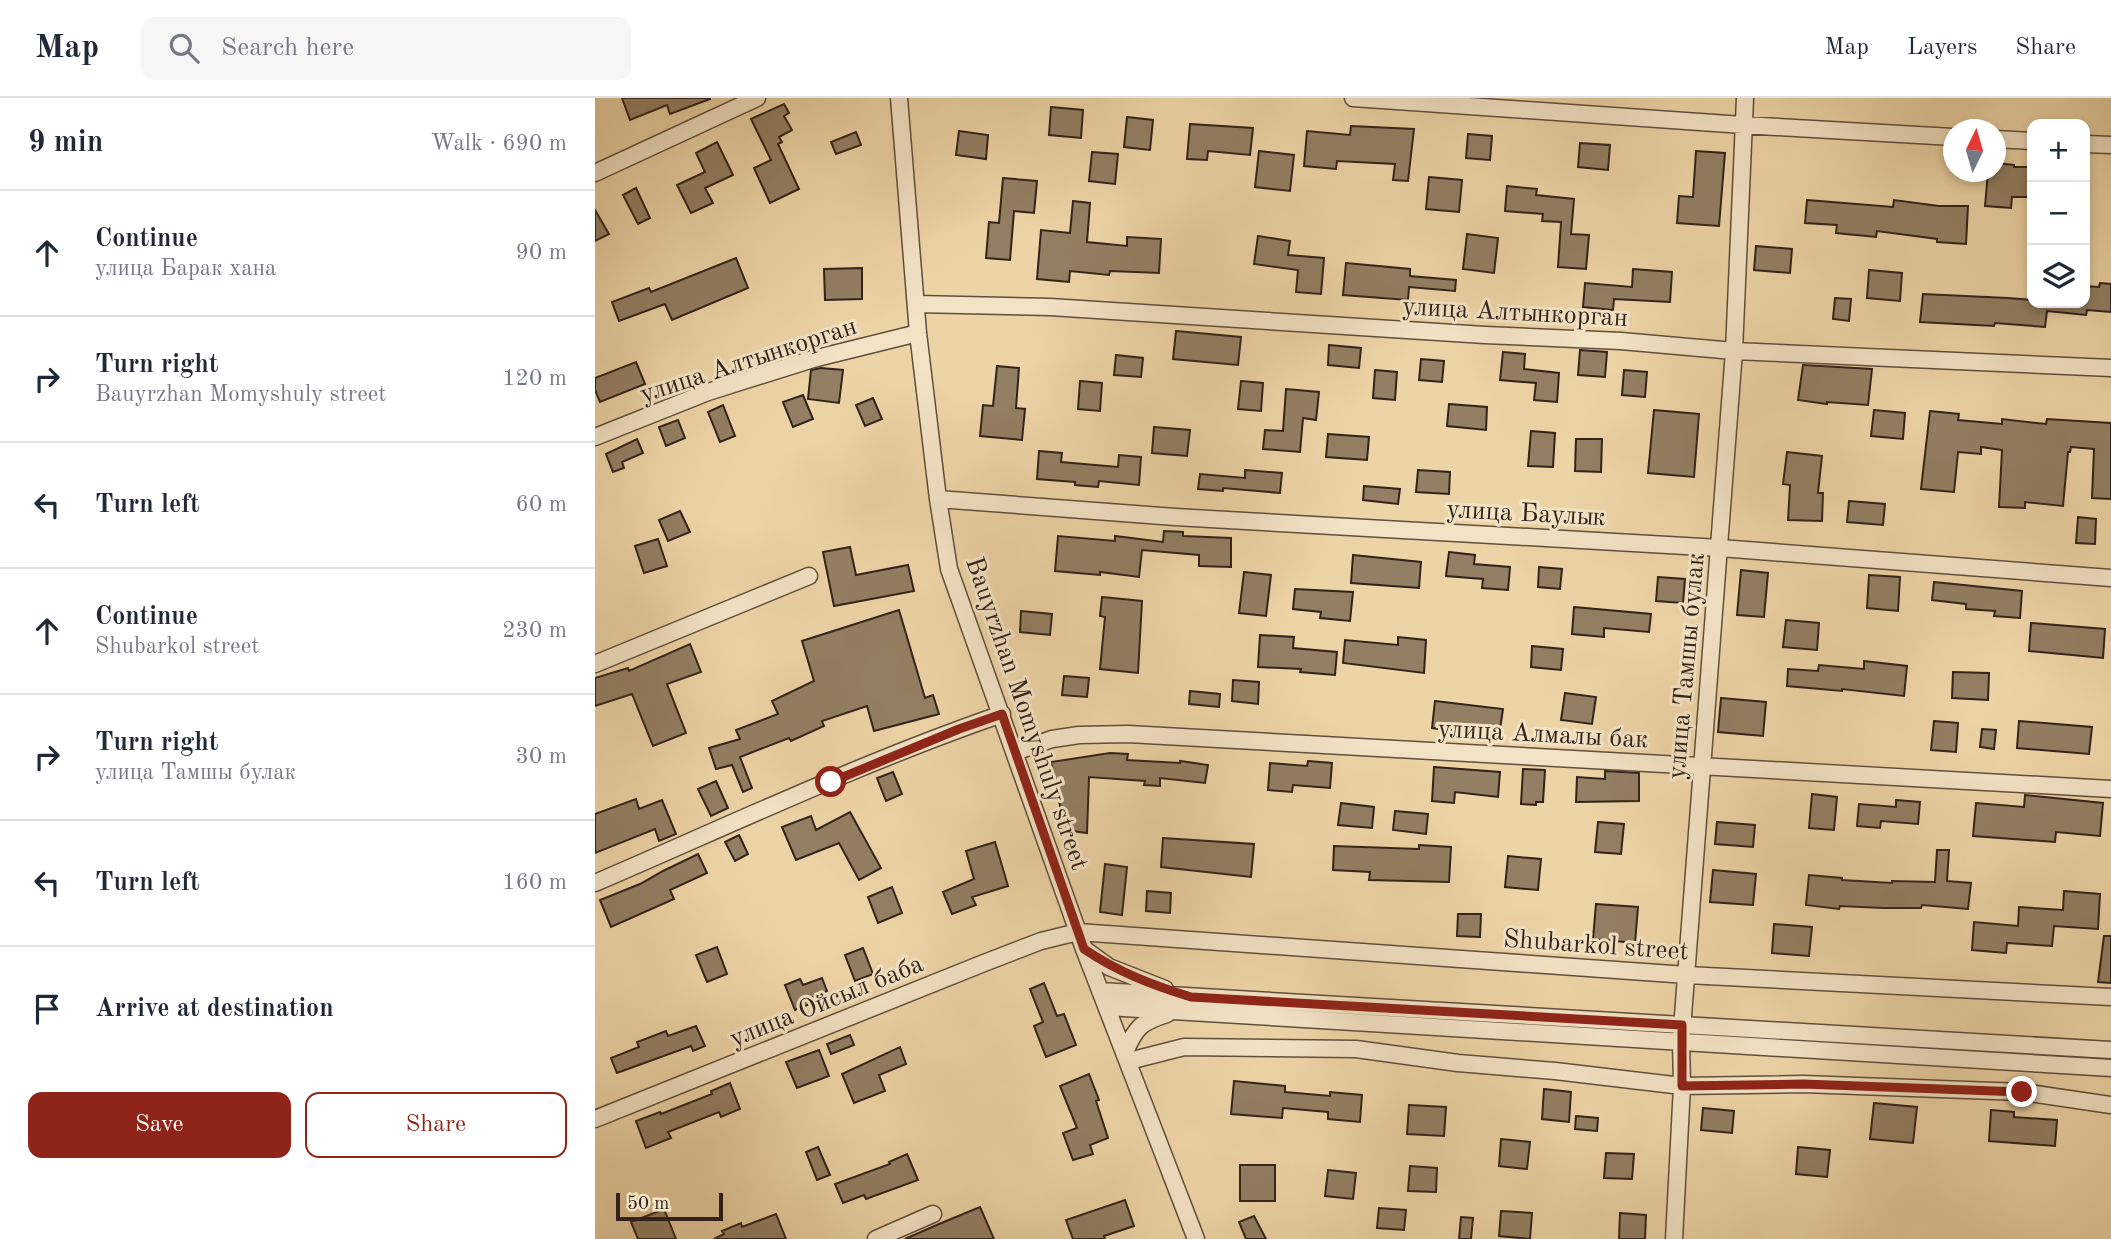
<!DOCTYPE html>
<html lang="en">
<head>
<meta charset="utf-8">
<style>
  :root { --surface:#fff; --page:#f6f6f7; --text:#1f2937; --muted:#747a83; --line:#e0e1e3; --accent:#8f2418 }
  body { margin:0; font-family:"Old Standard TT",serif; background:var(--page); color:var(--text) }
  .controls { position:absolute; right:21px; top:21px; display:grid; overflow:hidden; border-radius:14px; box-shadow:0 4px 10px #0003 }
  .controls button { width:63px; height:63px; display:grid; place-items:center; padding:0; border:0; border-bottom:2px solid var(--line); background:var(--surface); color:var(--text); font:35px sans-serif }
  .compass { position:absolute; left:1348px; top:21px; width:63px; height:63px; border-radius:50%; background:var(--surface); box-shadow:0 4px 10px #0003; rotate:5deg }
  .scale { position:absolute; left:21px; bottom:18px; width:107px; box-sizing:border-box; padding-left:7px; border:4px solid #32221a; border-top:0; font-size:19px; line-height:24px; white-space:nowrap; color:#32221a; -webkit-text-stroke:5px #f3e3c5; paint-order:stroke }
  .stop { position:absolute; width:21px; height:21px; margin:-16px; border:5px solid #8f2418; border-radius:50%; background:#fff }
  .stop.end { background:#8f2418; border-color:#fff; box-shadow:0 2px 7px #0008 }
  .list { margin:0; padding:0; list-style:none }
  h2 { display:flex; justify-content:space-between; align-items:center; height:91px; margin:0; padding:0 28px; font-size:30px }
  h2 small { font-size:23px; font-weight:400; color:var(--muted) }
  .list li { display:grid; grid-template-columns:46px 1fr auto; gap:21px; align-items:center; box-sizing:border-box; height:126px; padding:0 28px; border-top:2px solid var(--line) }
  .list b { display:block; font-size:26px; white-space:nowrap }
  .list p { margin:0; font-size:23px; white-space:nowrap; color:var(--muted) }
  .list em { font-size:23px; font-style:normal; color:var(--muted) }
  .actions { display:flex; gap:14px; padding:21px 28px }
  .actions a { flex:1; padding:16px 0; border:2px solid var(--accent); border-radius:14px; text-align:center; font-size:24px; color:var(--accent) }
  .actions .main { background:var(--accent); color:#fff }
  .icon { flex:none; width:38px; height:38px; fill:none; stroke:currentColor; stroke-width:2; stroke-linecap:round; stroke-linejoin:round }
  .map { position:relative; flex:none; width:1516px; height:1141px; overflow:hidden }
  header { display:flex; align-items:center; gap:42px; box-sizing:border-box; height:98px; padding:0 35px; background:var(--surface); border-bottom:2px solid var(--line) }
  header strong { font-size:33px }
  nav { display:flex; gap:38px; margin-inline-start:auto; font-size:24px }
  .search { width:490px; height:63px; background:var(--page); display:flex; align-items:center; gap:18px; box-sizing:border-box; padding:0 24px; border-radius:14px; color:var(--muted); font-size:26px }
  main { display:flex }
  aside { flex:1; background:var(--surface) }
  .map>svg:first-child { display:block }
  .building { fill:#937f63; stroke:#32221a; stroke-width:2 }
  .lines { fill:none; stroke-linecap:round; stroke-linejoin:round }
  .minor-casing { stroke:#614e3d; stroke-width:19 }
  .minor { stroke:#f3e3c5; stroke-width:16 }
  .route { stroke:#8f2418; stroke-width:9 }
  .labels { text-anchor:middle; stroke-width:6; stroke-linejoin:round; paint-order:stroke }
  .street-label { font-size:26px; fill:#32221a; stroke:#f3e3c5 }
</style>
</head>
<body>
<header>
<strong>Map</strong>
<div class="search"><svg class="icon" aria-label="search" viewBox="0 0 24 24"><circle cx="10" cy="10" r="6"/><path d="M15 15l6 6"/></svg>Search here</div>
<nav><a>Map</a><a>Layers</a><a>Share</a></nav>
</header>
<main>
<aside>
<h2>9 min<small>Walk · 690 m</small></h2>
<ul class="list">
<li><svg class="icon" aria-label="ahead" viewBox="0 0 24 24"><path d="M12 20V5M6 11l6-6 6 6"/></svg><div><b>Continue</b><p>улица Барак хана</p></div><em>90 m</em></li>
<li><svg class="icon" aria-label="right" viewBox="0 0 24 24"><path d="M7 20v-9h11M14 6l5 5-5 5"/></svg><div><b>Turn right</b><p>Bauyrzhan Momyshuly street</p></div><em>120 m</em></li>
<li><svg class="icon" aria-label="left" viewBox="0 0 24 24"><path d="M17 20v-9H6M10 6l-5 5 5 5"/></svg><div><b>Turn left</b></div><em>60 m</em></li>
<li><svg class="icon" aria-label="ahead" viewBox="0 0 24 24"><path d="M12 20V5M6 11l6-6 6 6"/></svg><div><b>Continue</b><p>Shubarkol street</p></div><em>230 m</em></li>
<li><svg class="icon" aria-label="right" viewBox="0 0 24 24"><path d="M7 20v-9h11M14 6l5 5-5 5"/></svg><div><b>Turn right</b><p>улица Тамшы булак</p></div><em>30 m</em></li>
<li><svg class="icon" aria-label="left" viewBox="0 0 24 24"><path d="M17 20v-9H6M10 6l-5 5 5 5"/></svg><div><b>Turn left</b></div><em>160 m</em></li>
<li><svg class="icon" aria-label="arrive" viewBox="0 0 24 24"><path d="M6 21V4h12l-3 4 3 4H6"/></svg><div><b>Arrive at destination</b></div></li>
</ul>
<div class="actions"><a class="main">Save</a><a>Share</a></div>
</aside>
<div class="map">
<svg width="1516" height="1141" viewBox="0 0 1516 1141">
  <rect width="100%" height="100%" fill="#edd4a6"/>
  <filter id="stains"><feTurbulence type="fractalNoise" baseFrequency=".00286" numOctaves="4"/><feColorMatrix values="0 0 0 0 .2 0 0 0 0 .09 0 0 0 0 .02 0 0 0 .5 -.17"/></filter>
  <radialGradient id="worn" r=".72"><stop offset=".6" stop-color="#630" stop-opacity="0"/><stop offset="1" stop-color="#630" stop-opacity=".3"/></radialGradient>
  <path class="building" d="M27,0H115V1L75,16L72,7L35,22Z
    M189,6L194,15L189,18L197,32L184,39L187,44L183,46L204,91L175,105L159,70L176,62L156,21Z
    M456,9L488,12L486,40L454,37Z
    M532,19L558,22L555,52L529,49Z
    M595,26L658,30L655,57L613,53L612,62L592,61Z
    M756,28L819,31L813,83L798,82L800,66L742,63L741,71L709,68L712,33L755,37Z
    M364,33L393,37L391,61L361,57Z
    M261,34L266,47L241,56L236,44Z
    M873,36L897,38L895,62L871,60Z
    M122,44L138,77L110,90L118,105L96,115L82,87L110,74L101,55Z
    M985,45L1015,47L1013,72L983,69Z
    M664,53L699,57L695,93L660,89Z
    M1101,53L1130,55L1124,128L1082,125L1084,98L1098,99Z
    M497,54L523,56L520,86L494,83Z
    M1401,65L1419,67V69H1437V99H1417L1416,110L1390,108L1393,74H1401Z
    M834,79L867,82L864,114L831,111Z
    M408,80L442,83L439,115L419,113L415,162L391,160L394,124L404,125Z
    M912,88L942,91L941,97L979,101L976,136L994,137L991,171L963,169L966,124L947,123L948,116L910,113Z
    M41,90L55,120L43,126L28,97Z
    M1212,102L1298,109L1299,102L1344,108H1373L1371,146L1342,144V141L1282,133L1281,139L1241,135L1242,127L1210,125Z
    M478,103L495,105L492,144L532,148V139L566,141L564,175L515,173L514,177L475,173L474,184L442,181L446,132L475,135Z
    M0,112L14,136L0,143Z
    M872,136L903,140L899,175L868,171Z
    M663,138L695,143L693,157L729,160L726,196L701,194L703,172L659,166Z
    M1161,148L1197,151L1195,175L1159,172Z
    M141,160L153,190L77,222L70,206L24,223L17,204L54,190L56,194Z
    M751,165L815,171V178L861,182L860,193L814,189L813,202L748,197Z
    M267,170V201L230,202L229,171Z
    M1038,171L1077,174L1075,204L1019,201L1018,212L988,209L990,185L1037,189Z
    M1274,172L1307,175L1305,203L1272,200Z
    M1505,185L1516,186V214L1492,212L1491,217L1452,213L1450,229L1400,225L1399,228L1325,224L1328,196L1413,200L1437,202V205H1490V188L1504,189Z
    M1240,200L1256,201L1254,223L1238,221Z
    M581,233L646,239L643,267L578,261Z
    M734,247L766,250L764,270L733,267Z
    M985,252L1012,254L1010,279L983,277Z
    M908,254L930,256L929,271L964,275L962,304L939,302L941,285L905,282Z
    M521,257L548,260L546,279L519,277Z
    M826,261L849,263L847,284L824,282Z
    M41,264L50,286L5,304L0,292V280Z
    M1208,267L1277,271L1273,307L1232,304V306L1203,302Z
    M402,268L424,270L421,310L430,311L427,342L385,338L388,307L398,308Z
    M226,270L248,272L244,305L213,301L216,272Z
    M780,272L802,274L800,302L778,300Z
    M1029,272L1052,274L1050,299L1027,297Z
    M485,283L507,285L505,313L483,311Z
    M646,283L668,285L666,313L643,311Z
    M691,291L724,294L721,322L708,320L705,354L668,351L670,332L688,333Z
    M208,297L218,321L198,329L188,304Z
    M278,300L287,321L270,328L261,307Z
    M854,306L892,309L891,332L852,328Z
    M128,307L140,338L125,344L113,314Z
    M1059,312L1104,316L1099,379L1053,375Z
    M1279,312L1310,315L1308,341L1276,338Z
    M1335,313L1364,316L1363,322L1407,326V321L1451,326L1452,321L1516,325V401L1497,400L1499,351L1476,349L1475,354H1473L1468,408L1430,404V410L1404,409L1407,352L1386,349V356L1363,354L1359,394L1326,391Z
    M83,322L90,340L71,348L64,329Z
    M559,329L595,332L592,358L557,355Z
    M936,333L960,335L958,369L933,368Z
    M733,336L774,339L772,362L731,359Z
    M42,341L48,355L27,364L29,370L18,374L11,356Z
    M981,341H1007L1006,374L980,373Z
    M444,353L467,355L466,364L523,369L524,357L546,359L544,387L504,383L503,389L480,387V384L442,381Z
    M1192,354L1227,358L1223,395H1228L1227,423L1193,422L1195,387L1188,386Z
    M650,372L687,375L685,395L628,390V393L603,391L605,376L650,380Z
    M823,372L855,374L854,396L821,394Z
    M769,388L805,391L803,406L768,402Z
    M1254,403L1290,406L1288,427L1252,424Z
    M85,413L95,434L73,443L64,422Z
    M1483,419L1501,421L1500,446L1481,445Z
    M569,433L588,434V438L636,440V469L604,468V457L547,452L544,479L505,474V477L460,473L463,438L520,443V438L568,444Z
    M63,441L72,468L49,475L40,448Z
    M255,449L261,477L313,467L319,493L239,508L228,454Z
    M854,454L880,457L879,466L915,469L913,492L887,490L888,481L851,478Z
    M758,457L826,464L824,490L756,485Z
    M944,469L967,471L965,491L943,489Z
    M1146,472L1173,475L1169,519L1142,517Z
    M649,474L676,477L671,518L644,515Z
    M1274,477L1305,479L1303,513L1272,510Z
    M1063,479L1090,481L1088,505L1061,503Z
    M1339,484L1427,493L1425,520L1399,518L1400,513L1371,511V506L1337,502Z
    M700,491L758,494L755,523L725,520L726,514L698,511Z
    M507,499L547,503L543,575L505,571L510,519L505,518Z
    M979,509L1056,516L1054,534L1009,530V539L977,536Z
    M304,512L330,600L338,597L344,616L279,633L272,608L227,623L229,628L196,643L194,640L145,659L157,690L148,694L137,667L121,671L114,650L145,641L141,632L183,616L177,603L219,583L207,543Z
    M426,513L457,516L455,537L425,534Z
    M1191,522L1224,525L1222,552L1188,549Z
    M1436,525L1510,531L1508,560L1434,553Z
    M665,537L699,539L698,550L742,554L740,577L705,574L706,571L663,569Z
    M803,539L831,542L829,575L748,565L750,542L803,547Z
    M95,546L106,574L72,586L91,635L58,648L37,596L0,608V580L33,570L34,573Z
    M937,548L968,551L966,572L936,569Z
    M1269,563L1312,568L1309,598L1247,591V593L1192,588L1193,571L1223,573L1224,567L1269,571Z
    M1358,574L1394,575L1393,602L1357,600Z
    M469,578L494,580L492,599L467,597Z
    M638,582L664,584L663,606L637,603Z
    M595,593L625,596L624,609L594,606Z
    M970,595L1001,599L997,626L966,622Z
    M1126,600L1171,604L1168,638L1123,634Z
    M840,603L908,611L904,638L837,630Z
    M1339,623L1363,625L1361,654L1336,652Z
    M1424,623L1497,629L1494,656L1422,650Z
    M1387,631L1401,632L1399,651L1385,649Z
    M515,655L533,656L532,662L585,665V663L613,667L610,685L565,680V688L549,687L550,683L494,679L492,735L470,732L456,664Z
    M713,663L737,665L735,690L698,687L697,694L673,692L675,665L712,668Z
    M839,669L905,674L903,699L860,694L859,705L837,703Z
    M928,671L950,672L948,704H941V707L926,706Z
    M1010,673L1044,675V703L981,704L982,679L1010,681Z
    M298,674L307,696L291,703L282,680Z
    M121,683L133,710L116,718L103,691Z
    M1217,696L1242,699L1239,732L1214,730Z
    M1430,697L1508,705L1505,738L1461,734L1460,744L1378,738L1381,705L1429,709Z
    M41,701L44,711L67,702L81,736L64,743L60,731L0,755V716Z
    M1301,702L1325,704L1323,726L1286,723L1285,730L1262,728L1264,706L1301,709Z
    M746,705L779,709L777,730L743,727Z
    M800,713L833,716L831,736L798,732Z
    M255,714L286,770L264,782L244,745L201,762L187,729L216,718L221,732Z
    M1003,724L1029,726L1026,756L1000,754Z
    M1122,724L1160,727L1158,749L1120,746Z
    M144,737L153,756L140,763L130,744Z
    M568,740L659,746L656,779L566,769Z
    M400,744L413,788L377,799L381,807L357,816L348,794L379,781L371,753Z
    M824,747L856,749L854,784L774,782L775,774L738,772L739,748L824,751Z
    M1342,752H1354L1352,783L1376,785L1373,811L1327,807L1326,810H1288L1245,808L1244,811L1211,807L1214,777L1247,780V782L1297,785V783L1340,784Z
    M103,756L112,775L75,792L79,801L16,829L5,802L45,786L68,773Z
    M913,758L946,761L943,792L910,789Z
    M510,766L532,769L527,817L505,814Z
    M1118,772L1161,776L1158,807L1115,804Z
    M297,789L307,815L283,825L273,799Z
    M552,793L576,795L575,815L551,813Z
    M1469,793L1505,796L1503,831L1459,828L1457,848L1412,845L1411,855L1377,852L1379,824L1423,828L1424,809L1468,812Z
    M1001,806L1043,809L1040,845L998,841Z
    M863,816H886L885,839L862,838Z
    M1179,826L1217,829L1214,858L1177,855Z
    M1509,838H1516V885L1503,884Z
    M122,849L132,876L112,884L101,857Z
    M268,850L278,876L260,883L250,857Z
    M227,880L232,893L213,901L215,906L200,912L190,887L205,881L208,887Z
    M449,885L462,918L469,916L481,947L451,959L439,928L448,924L435,891Z
    M101,928L110,948L98,953L96,948L22,975L16,960L44,949L42,944L71,933L73,938Z
    M255,937L259,947L236,956L232,946Z
    M305,949L311,966L284,977L290,993L259,1005L247,976Z
    M224,952L234,978L202,990L191,964Z
    M494,976L504,1002L501,1003L513,1040L495,1047L498,1056L478,1062L468,1035L482,1030L465,988Z
    M639,983L690,988V994L735,998V994L767,997L765,1024L733,1021V1014L688,1010L687,1020L636,1016Z
    M135,985L145,1011L126,1019L124,1014L73,1034L76,1040L51,1050L41,1023L65,1014L66,1016L117,996L116,993Z
    M949,991L976,994L974,1024L947,1021Z
    M1279,1005L1322,1009L1318,1045L1275,1041Z
    M814,1007L851,1009L849,1038L812,1036Z
    M1108,1010L1139,1013L1137,1035L1106,1032Z
    M1396,1012L1419,1014V1019L1462,1022L1460,1048L1394,1043Z
    M981,1018L1003,1020L1002,1033L980,1031Z
    M906,1041L935,1044L932,1071L904,1068Z
    M223,1049L235,1077L222,1082L211,1054Z
    M1203,1049L1235,1052L1232,1079L1201,1076Z
    M1011,1055L1039,1056L1037,1081L1009,1080Z
    M312,1056L323,1082L271,1101L269,1097L248,1105L240,1086L295,1066L294,1064Z
    M645,1067H680V1103H645Z
    M815,1068L842,1070L841,1094L813,1093Z
    M733,1072L761,1075L758,1101L730,1098Z
    M530,1102L539,1128L509,1138L510,1141H478L471,1122Z
    M385,1109L399,1141H310L344,1126Z
    M784,1110L811,1112L809,1132L782,1130Z
    M69,1111L81,1141H43L36,1124Z
    M906,1113L937,1115L935,1141L904,1138Z
    M1025,1115L1051,1117L1050,1141H1024Z
    M181,1116L191,1141H119L129,1136L127,1133L146,1125L147,1129Z
    M659,1118L671,1141H651L644,1124Z
    M866,1119L878,1120L876,1141H864Z"/>
  <g class="lines">
    <g class="minor-casing">
      <path id="minor" d="M304,0L323,235L343,401L354,471L489,851L601,1141
        M758,0L1148,27L1358,39
        M1400,41L1437,43
        M1490,46L1516,47
        M0,75L162,0
        M321,206L455,209L890,237L1026,243L1139,253L1516,270
        M0,339L113,294L218,261L323,235
        M343,401L580,419L1125,450L1516,480
        M0,566L214,478
        M420,654L457,641L484,637L533,636L1516,691
        M0,785C135,727 268,664 407,616
        M489,851L514,869L570,891
        M505,893L1516,952
        M512,909L1516,970
        M530,954C541,929 546,924 572,916
        M534,963L589,949L761,951L863,965L960,973L1087,988L1208,986L1427,994L1516,1007
        M0,1021L389,865L446,843L483,834L1092,877L1516,899
        M281,1141L338,1116
        M1079,1141L1087,988L1086,944L1139,253L1150,0"/>
    </g>
    <use href="#minor" class="minor"/>
  </g>
  <g class="lines">
    <path class="route" d="M236,684L364,631L407,616L489,851C523,874 557,887 596,899L1087,927V988L1208,986L1427,994"/>
  </g>
  <g class="labels">
    <g class="street-label">
      <text transform="translate(920 213) rotate(3)" y="9">улица Алтынкорган</text>
      <text transform="translate(153 261) rotate(-18)" y="9">улица Алтынкорган</text>
      <text transform="translate(931 414) rotate(3)" y="9">улица Баулык</text>
      <text transform="translate(1090 568) rotate(-85)" y="9">улица Тамшы булак</text>
      <text transform="translate(433 615) rotate(71)" y="9">Bauyrzhan Momyshuly street</text>
      <text transform="translate(948 635) rotate(3)" y="9">улица Алмалы бак</text>
      <text transform="translate(1001 846) rotate(4)" y="9">Shubarkol street</text>
      <text transform="translate(231 902) rotate(-22)" y="9">улица Ойсыл баба</text>
    </g>
  </g>
  <rect width="100%" height="100%" filter="url(#stains)"/>
  <rect width="100%" height="100%" fill="url(#worn)"/>
</svg>
<div class="controls">
<button>+</button>
<button>−</button>
<button><svg class="icon" aria-label="layers" viewBox="0 0 24 24"><path d="M12 4l9 5-9 5-9-5zM3 14l9 5 9-5"/></svg></button>
</div>
<svg class="compass" viewBox="-18 -18 36 36"><path d="M0-13l5 13h-10z" fill="#e53935"/><path d="M0 13l5-13h-10z" fill="#747a83"/></svg>
<div class="scale">50 m</div>
<div class="stop" style="left:236px;top:684px"></div>
<div class="stop end" style="left:1427px;top:994px"></div>
</div>
</main>
</body>
</html>
